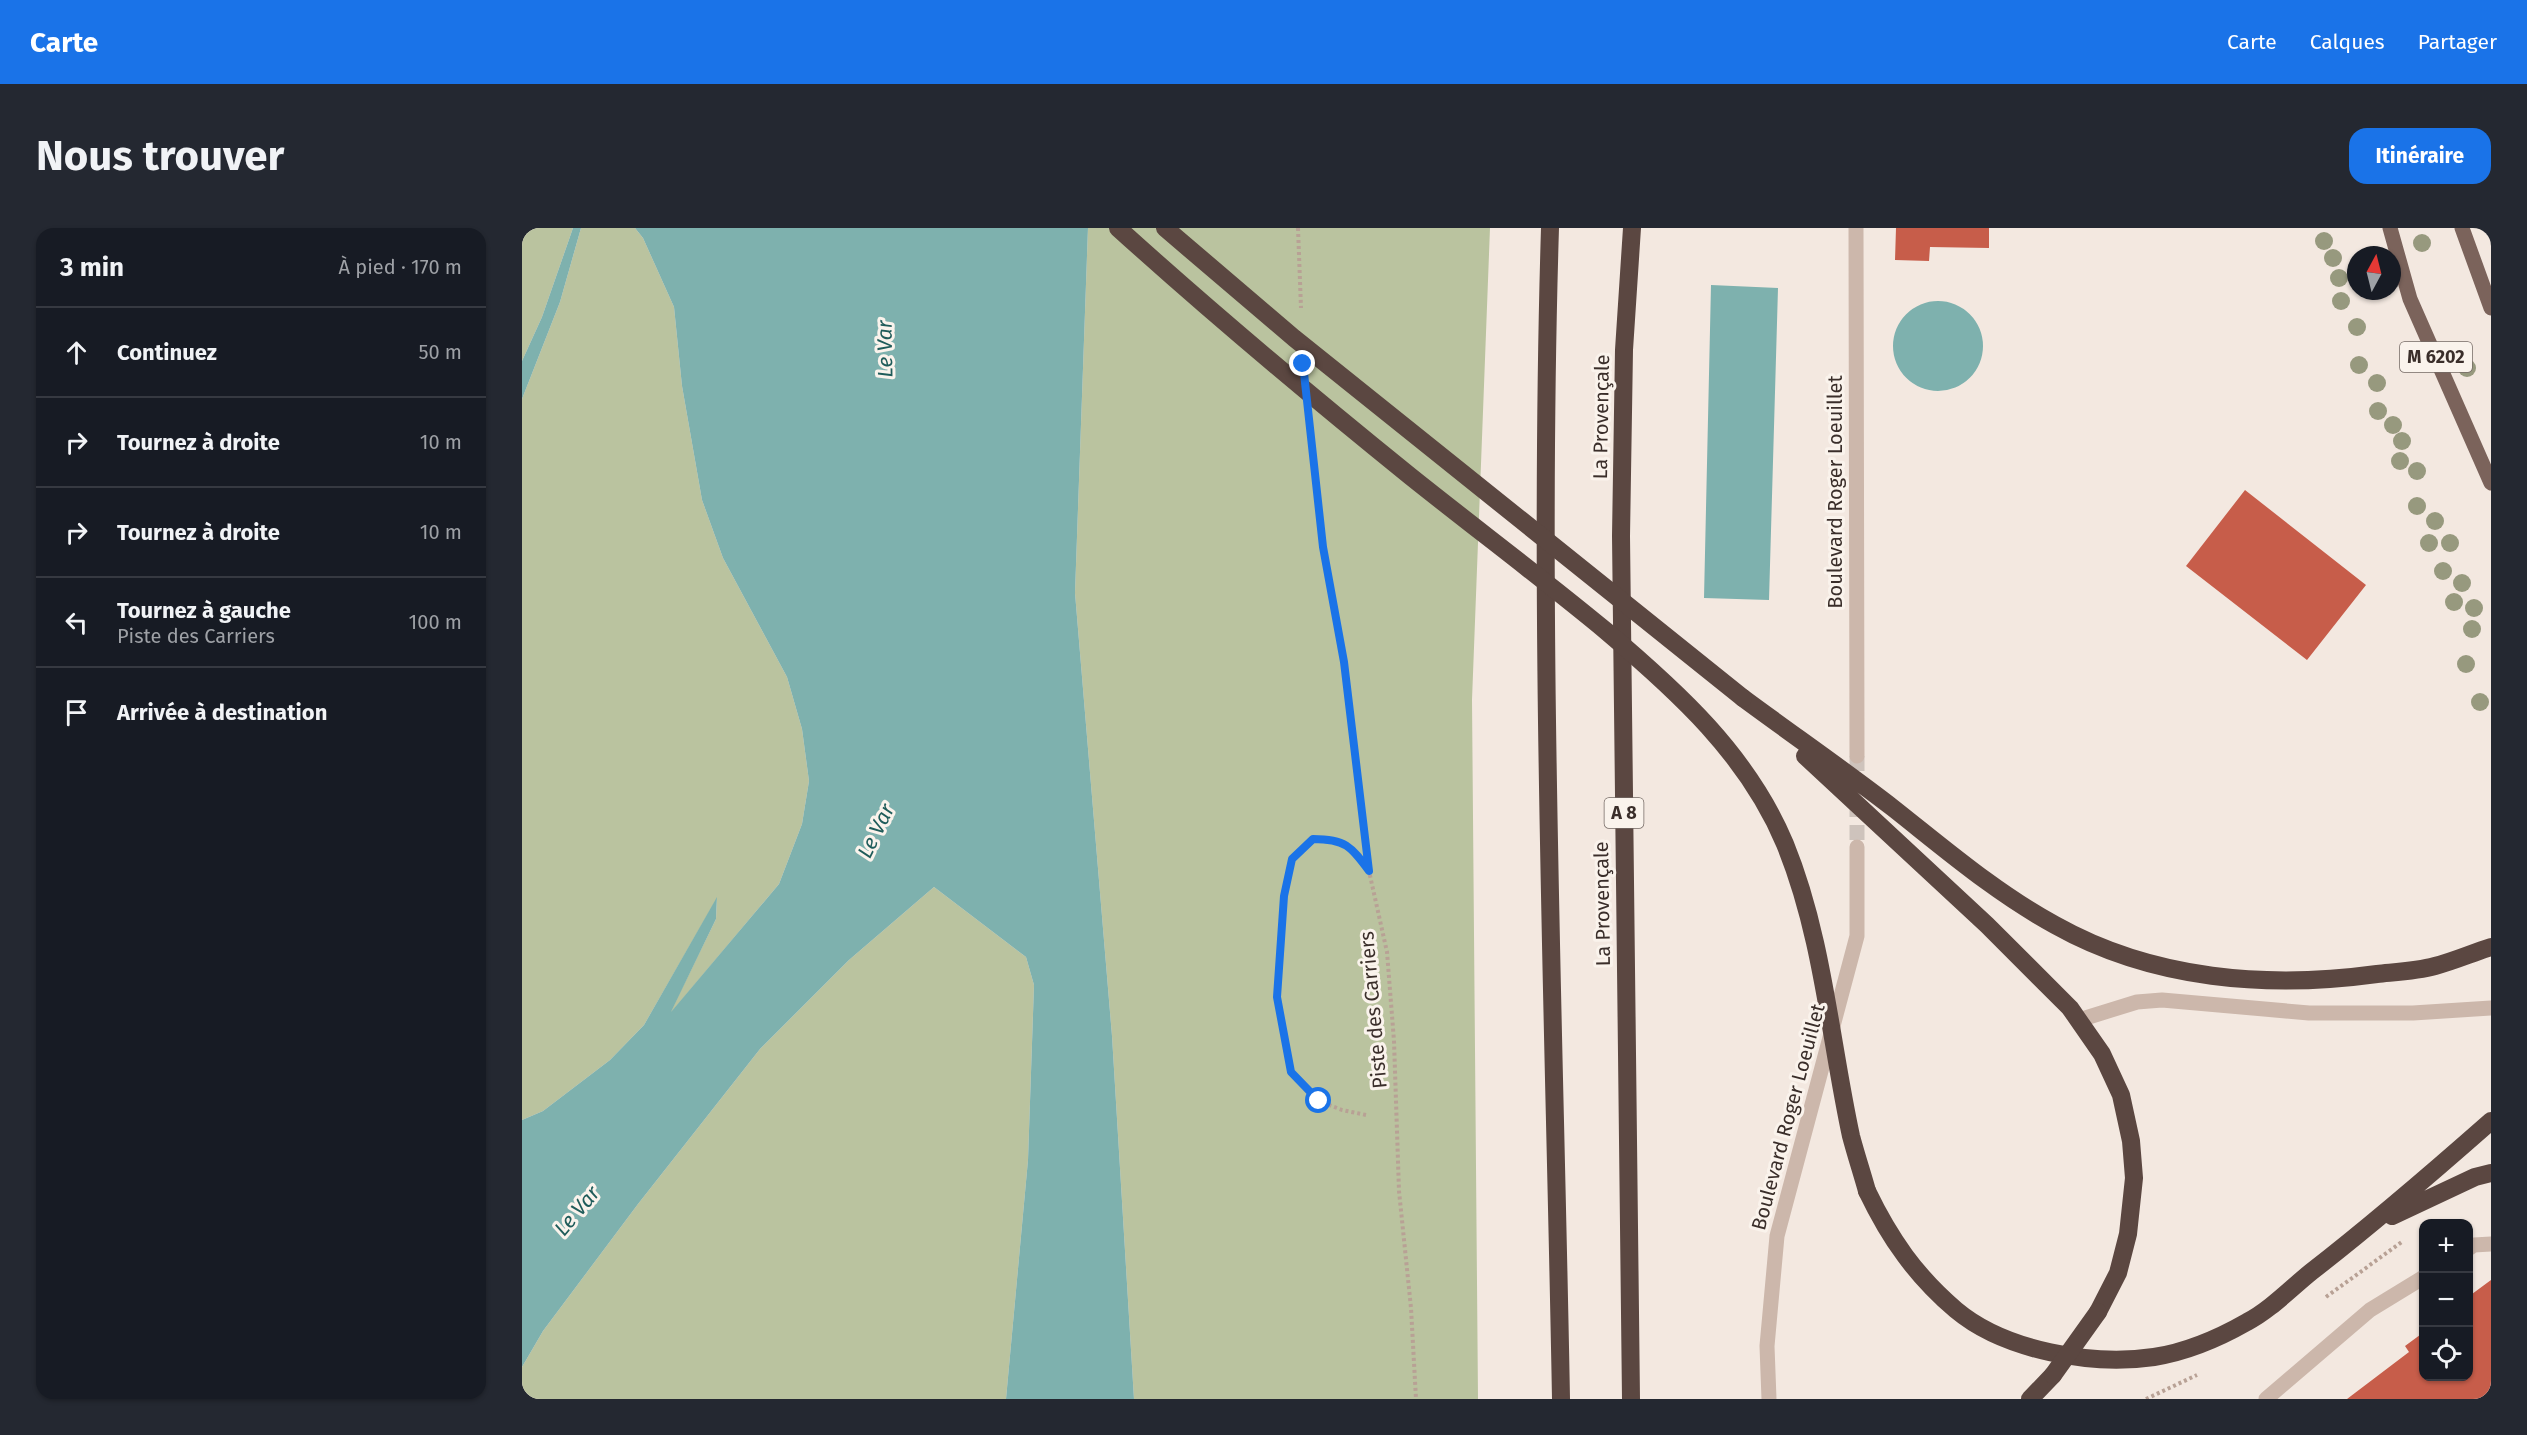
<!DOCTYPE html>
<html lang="fr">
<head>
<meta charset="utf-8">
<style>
  :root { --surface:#171b24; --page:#242831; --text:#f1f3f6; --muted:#9ea1a6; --line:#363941; --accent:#1a73e8 }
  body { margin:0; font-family:"Fira Sans",sans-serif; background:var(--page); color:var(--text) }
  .controls { position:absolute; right:18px; bottom:18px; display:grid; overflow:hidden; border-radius:12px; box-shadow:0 2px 4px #0004 }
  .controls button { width:54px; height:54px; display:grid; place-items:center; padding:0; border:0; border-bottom:2px solid var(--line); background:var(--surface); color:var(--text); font:30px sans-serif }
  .compass { position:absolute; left:1825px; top:18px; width:54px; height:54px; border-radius:50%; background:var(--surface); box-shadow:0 2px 4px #0004; rotate:7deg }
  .stop { position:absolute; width:18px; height:18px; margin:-14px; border:4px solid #1a73e8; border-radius:50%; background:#fff }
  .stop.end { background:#1a73e8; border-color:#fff; box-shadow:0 2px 6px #0008 }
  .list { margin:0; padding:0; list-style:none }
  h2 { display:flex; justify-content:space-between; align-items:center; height:78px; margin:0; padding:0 24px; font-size:26px }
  h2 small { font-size:20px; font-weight:400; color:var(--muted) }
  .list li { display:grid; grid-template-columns:39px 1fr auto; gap:18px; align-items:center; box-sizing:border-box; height:90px; padding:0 24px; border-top:2px solid var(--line) }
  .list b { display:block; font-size:22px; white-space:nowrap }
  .list p { margin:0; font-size:20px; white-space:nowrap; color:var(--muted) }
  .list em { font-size:20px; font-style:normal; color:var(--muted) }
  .icon { flex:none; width:33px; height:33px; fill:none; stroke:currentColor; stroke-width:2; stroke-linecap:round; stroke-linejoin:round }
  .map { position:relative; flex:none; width:1969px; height:1171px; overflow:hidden; border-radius:18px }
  header { display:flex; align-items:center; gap:36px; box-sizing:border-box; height:84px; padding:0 30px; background:var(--accent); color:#fff }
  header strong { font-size:28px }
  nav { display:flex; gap:33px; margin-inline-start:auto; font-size:21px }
  .intro { display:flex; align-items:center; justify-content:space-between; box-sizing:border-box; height:144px; padding:0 36px }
  h1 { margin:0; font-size:42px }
  .button { padding:15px 27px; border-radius:18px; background:var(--accent); color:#fff; font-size:21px; font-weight:700 }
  main { display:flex; gap:36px; padding:0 36px }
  aside { flex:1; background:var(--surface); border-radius:18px; box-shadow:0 2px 4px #0004 }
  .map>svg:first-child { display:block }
  .green { fill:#bac39f }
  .water { fill:#7eb1ae }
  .building { fill:#c75d4a }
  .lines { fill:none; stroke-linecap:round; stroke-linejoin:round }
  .street-tunnel { stroke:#cec3bc; stroke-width:15; stroke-dasharray:15 8; stroke-linecap:butt }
  .path { stroke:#b8a195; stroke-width:4; stroke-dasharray:3 3; stroke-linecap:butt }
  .lane { stroke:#ccb7ab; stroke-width:15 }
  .street { stroke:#ccb7ab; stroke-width:15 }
  .primary { stroke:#7b635b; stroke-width:15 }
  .highway { stroke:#5b4741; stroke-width:18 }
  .highway-bridge { stroke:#5b4741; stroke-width:18 }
  .tree { fill:#97997e }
  .route { stroke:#1a73e8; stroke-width:8 }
  .labels { text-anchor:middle; stroke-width:6; stroke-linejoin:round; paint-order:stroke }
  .shield { fill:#faf3ec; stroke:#746964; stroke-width:1.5 }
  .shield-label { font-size:18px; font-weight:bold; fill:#3a2e2a }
  .street-label { font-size:20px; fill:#3a2e2a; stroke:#faf3ec }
  .water-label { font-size:21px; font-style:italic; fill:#1f5c5a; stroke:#faf3ec }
</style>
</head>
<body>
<header>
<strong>Carte</strong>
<nav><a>Carte</a><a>Calques</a><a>Partager</a></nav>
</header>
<div class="intro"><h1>Nous trouver</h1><a class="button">Itinéraire</a></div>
<main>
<aside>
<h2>3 min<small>À pied · 170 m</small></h2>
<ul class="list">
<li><svg class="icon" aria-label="ahead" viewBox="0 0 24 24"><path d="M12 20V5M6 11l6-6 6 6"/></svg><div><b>Continuez</b></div><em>50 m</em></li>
<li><svg class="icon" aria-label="right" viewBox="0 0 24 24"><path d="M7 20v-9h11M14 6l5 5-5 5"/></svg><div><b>Tournez à droite</b></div><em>10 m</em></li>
<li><svg class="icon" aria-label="right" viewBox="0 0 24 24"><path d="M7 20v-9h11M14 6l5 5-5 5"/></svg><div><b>Tournez à droite</b></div><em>10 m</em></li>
<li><svg class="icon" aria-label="left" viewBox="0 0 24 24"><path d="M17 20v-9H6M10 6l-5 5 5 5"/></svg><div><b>Tournez à gauche</b><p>Piste des Carriers</p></div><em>100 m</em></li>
<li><svg class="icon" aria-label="arrive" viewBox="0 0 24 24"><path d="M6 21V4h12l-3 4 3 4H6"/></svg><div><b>Arrivée à destination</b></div></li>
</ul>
</aside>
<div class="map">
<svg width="1969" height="1171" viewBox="0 0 1969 1171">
  <rect width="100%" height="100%" fill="#f3e8e0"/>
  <path class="green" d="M0,0H51L20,89L0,133Z
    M59,0H113L121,10L152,79L160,158L180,272L201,330L265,449L280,501L287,553L280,596L257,656L147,787L194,691L195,670L122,797L88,832L21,883L0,892V171L38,74Z
    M566,0H968L950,472L956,1171H612L590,808L553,365Z
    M412,659L504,729L512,757L506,932L484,1171H0V1139L21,1103L116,976L238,821L327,732Z"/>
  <path class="water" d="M51,0H59L38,74L0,171V133L20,89Z
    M113,0H566L553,365L590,808L612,1171H484L506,932L512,757L504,729L412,659L327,732L238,821L116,976L21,1103L0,1139V892L21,883L88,832L122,797L195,669L194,691L149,784L257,656L280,596L287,553L280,501L265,449L201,330L180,272L160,158L152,79L121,10Z
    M1189,57L1256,60L1247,372L1182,370Z
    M1371 118a45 45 0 1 1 90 0a45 45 0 1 1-90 0Z"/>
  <path class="building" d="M1374,0H1467V20L1408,19L1407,33L1373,32Z
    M1723,262L1844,357L1785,432L1664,338Z
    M1969,1052V1171H1825L1887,1124L1883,1118L1902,1104V1148H1946V1069Z"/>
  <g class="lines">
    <path class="street-tunnel" d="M1335,528V619"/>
    <path class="path" d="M776,0L779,80
      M788,201L801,319L822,434L847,643L865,724L872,813L877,963L889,1080L894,1171
      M844,887L820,882L797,873L769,844L761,805L755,769L762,668L770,631L791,611C823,611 829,617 847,642
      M1804,1069L1881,1013
      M1624,1171L1675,1147"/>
    <path class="lane" d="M1557,792L1615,774L1640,772L1787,785H1891L1969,780"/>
    <path class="street" d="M1334,0L1335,528
      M1946,1021L1952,1017L1969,1016
      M1247,1171L1245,1118L1255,1008L1335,708V619
      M1744,1171L1848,1082L1902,1049"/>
    <path class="primary" d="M1868,0L1888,71L1969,255
      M1940,0L1969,80"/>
    <path class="highway" d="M1028,0C1016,390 1032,781 1039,1171
      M1221,470C1271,507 1322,542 1371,580C1423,621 1474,665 1533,697C1631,752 1746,761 1855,746C1874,744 1895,743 1913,738C1932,733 1950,725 1969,719
      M1283,528L1465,697L1548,780L1580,826L1599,867L1609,913L1612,950L1606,1006L1596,1045L1576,1084
      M1345,963C1368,1011 1394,1048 1434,1082C1483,1123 1570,1138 1632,1129C1664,1124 1697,1110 1725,1094C1748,1082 1768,1061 1789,1044C1851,996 1910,945 1969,893
      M1870,988L1953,949L1969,945
      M1109,1171L1099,308L1102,122L1110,0
      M1508,1171L1531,1147"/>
    <path class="highway-bridge" d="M596,0C691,86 789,168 888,248C953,300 1020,350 1084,403C1155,463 1226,527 1263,616C1301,709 1308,811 1329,908C1334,927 1340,945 1345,963
      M643,0L772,110L1221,470
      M1531,1147L1576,1084"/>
  </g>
  <g class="tree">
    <circle cx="1802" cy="13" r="9"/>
    <circle cx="1900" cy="15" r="9"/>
    <circle cx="1811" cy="30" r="9"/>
    <circle cx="1817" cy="50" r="9"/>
    <circle cx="1819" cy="73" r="9"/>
    <circle cx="1835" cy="99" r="9"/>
    <circle cx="1837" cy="137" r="9"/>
    <circle cx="1945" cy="140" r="9"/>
    <circle cx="1855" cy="155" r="9"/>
    <circle cx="1856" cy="183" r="9"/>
    <circle cx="1871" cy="197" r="9"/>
    <circle cx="1880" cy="213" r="9"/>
    <circle cx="1878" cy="233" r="9"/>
    <circle cx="1895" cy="243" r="9"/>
    <circle cx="1895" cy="278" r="9"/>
    <circle cx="1913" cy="293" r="9"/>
    <circle cx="1907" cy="315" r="9"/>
    <circle cx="1928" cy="315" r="9"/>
    <circle cx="1921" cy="343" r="9"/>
    <circle cx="1940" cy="355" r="9"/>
    <circle cx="1932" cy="374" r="9"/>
    <circle cx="1952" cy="380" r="9"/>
    <circle cx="1950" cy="401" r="9"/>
    <circle cx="1944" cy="436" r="9"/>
    <circle cx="1958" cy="474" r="9"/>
  </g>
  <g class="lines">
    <path class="route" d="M781,136L801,319L822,434L847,643C829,618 823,611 791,611L770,631L762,668L755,769L769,844L797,873"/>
  </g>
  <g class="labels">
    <g class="shield">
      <rect x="1878" y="114" width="72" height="30" rx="4.5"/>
      <rect x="1082.5" y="570" width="39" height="30" rx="4.5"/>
    </g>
    <g class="shield-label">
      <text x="1914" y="135">M 6202</text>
      <text x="1102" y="591">A 8</text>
    </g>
    <g class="street-label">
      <text transform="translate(1079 189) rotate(-89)" y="7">La Provençale</text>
      <text transform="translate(1313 264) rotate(-90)" y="7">Boulevard Roger Loeuillet</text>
      <text transform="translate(1080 676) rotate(-91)" y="7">La Provençale</text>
      <text transform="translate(851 782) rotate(-95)" y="7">Piste des Carriers</text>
      <text transform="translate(1266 889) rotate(-75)" y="7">Boulevard Roger Loeuillet</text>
    </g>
    <g class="water-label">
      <text transform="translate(363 121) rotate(-91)" y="7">Le Var</text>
      <text transform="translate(354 603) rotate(-64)" y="7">Le Var</text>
      <text transform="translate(55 983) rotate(-50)" y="7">Le Var</text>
    </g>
  </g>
</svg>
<div class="controls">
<button>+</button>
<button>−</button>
<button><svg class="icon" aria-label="locate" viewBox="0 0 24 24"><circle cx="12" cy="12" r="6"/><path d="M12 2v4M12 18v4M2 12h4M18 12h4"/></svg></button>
</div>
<svg class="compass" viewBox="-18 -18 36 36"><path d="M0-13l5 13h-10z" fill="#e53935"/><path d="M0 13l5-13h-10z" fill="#9ea1a6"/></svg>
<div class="stop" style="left:797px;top:873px"></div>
<div class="stop end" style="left:781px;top:136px"></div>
</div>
</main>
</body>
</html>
